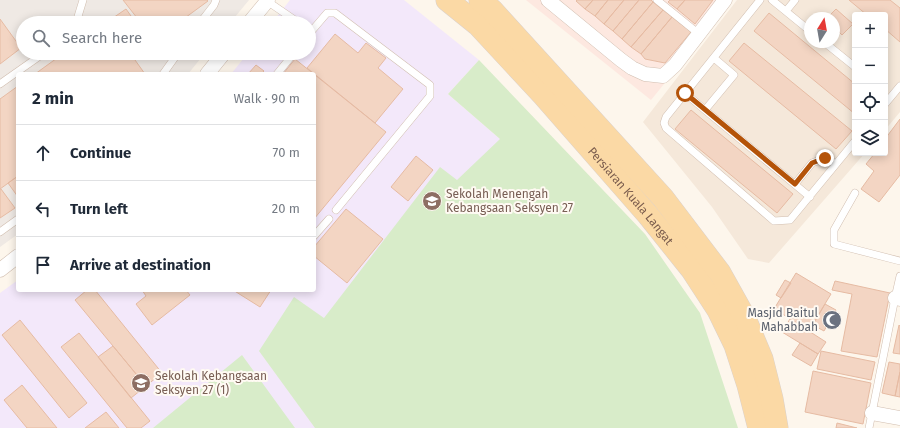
<!DOCTYPE html>
<html lang="en">
<head>
<meta charset="utf-8">
<style>
  :root { --surface:#fff; --page:#f6f6f7; --text:#1f2937; --muted:#747a83; --line:#e0e1e3 }
  body { margin:0; font-family:"Fira Sans",sans-serif; background:var(--page); color:var(--text) }
  .controls { position:absolute; right:12px; top:12px; display:grid; overflow:hidden; border-radius:4px; box-shadow:0 2px 10px #0003 }
  .controls button { width:36px; height:36px; display:grid; place-items:center; padding:0; border:0; border-bottom:1px solid var(--line); background:var(--surface); color:var(--text); font:20px sans-serif }
  .compass { position:absolute; left:804px; top:12px; width:36px; height:36px; border-radius:50%; background:var(--surface); box-shadow:0 2px 10px #0003; rotate:11deg }
  .stop { position:absolute; width:12px; height:12px; margin:-9px; border:3px solid #b45309; border-radius:50%; background:#fff }
  .stop.end { background:#b45309; border-color:#fff; box-shadow:0 1px 4px #0008 }
  .list { margin:0; padding:0; list-style:none }
  h2 { display:flex; justify-content:space-between; align-items:center; height:52px; margin:0; padding:0 16px; font-size:17px }
  h2 small { font-size:13px; font-weight:400; color:var(--muted) }
  .list li { display:grid; grid-template-columns:26px 1fr auto; gap:12px; align-items:center; box-sizing:border-box; height:56px; padding:0 16px; border-top:1px solid var(--line) }
  .list b { display:block; font-size:15px; white-space:nowrap }
  .list em { font-size:13px; font-style:normal; color:var(--muted) }
  .icon { flex:none; width:22px; height:22px; fill:none; stroke:currentColor; stroke-width:2; stroke-linecap:round; stroke-linejoin:round }
  .map { position:relative; flex:none; width:900px; height:428px; overflow:hidden }
  .search { position:absolute; background:var(--surface); box-shadow:0 2px 10px #0003; left:16px; top:16px; width:300px; height:44px; display:flex; align-items:center; gap:10px; box-sizing:border-box; padding:0 14px; border-radius:22px; color:var(--muted); font-size:15px }
  .panel { position:absolute; background:var(--surface); box-shadow:0 2px 10px #0003; left:16px; top:72px; width:300px; height:220px; border-radius:4px }
  .map>svg:first-child { display:block }
  .residential { fill:#f5e8da; fill-rule:evenodd }
  .commercial { fill:#fde8e0 }
  .industrial { fill:#efe9e4 }
  .education { fill:#f3e8fa }
  .green { fill:#d8ecc9 }
  .building { fill:#f3d5c3; stroke:#e6bba3 }
  .lines { fill:none; stroke-linecap:round; stroke-linejoin:round }
  .lane-casing { stroke:#d1beb0; stroke-width:8 }
  .street-casing { stroke:#d1beb0; stroke-width:15 }
  .primary-casing { stroke:#dad1cd; stroke-width:23 }
  .lane { stroke:#fff; stroke-width:7 }
  .street { stroke:#fff; stroke-width:14 }
  .primary { stroke:#fbd9a5; stroke-width:22 }
  .route { stroke:#b45309; stroke-width:5 }
  .labels { text-anchor:middle; stroke-width:4; stroke-linejoin:round; paint-order:stroke }
  .education-label { font-size:12px; fill:#785e54; stroke:#fffaf3; text-anchor:start }
  .street-label { font-size:12px; fill:#7a5c4d; stroke:#fffaf3 }
  .worship-label { font-size:12px; fill:#5b616d; stroke:#fffaf3; text-anchor:end }
</style>
</head>
<body>
<div class="map">
<svg width="900" height="428" viewBox="0 0 900 428">
  <rect width="100%" height="100%" fill="#fdf6ec"/>
  <path class="residential" d="M737,0H900V112L885,130V15H855V153H865L769,263L748,259L712,207L643,122ZM810,18H834V42H810Z"/>
  <path class="commercial" d="M526,0H732L651,100Z"/>
  <path class="industrial" d="M0,0H249L230,23H23V53H205L188,74H18V234L0,247Z"/>
  <path class="education" d="M290,0H404L479,60L448,94L500,139L523,428H0V293L18,280V290H314V74H231L248,53H309V23H272Z"/>
  <path class="green" d="M479,60L645,234L700,313L738,428H315L259,351L294,297L324,318L440,167L457,180L500,139L448,94Z
    M242,355L295,428H153Z"/>
  <path class="building" d="M123,0H207L208,1L178,23H141Z
    M577,0H593L585,9L576,1Z
    M593,0H608L595,16L585,9Z
    M608,0H624L604,24L595,16Z
    M624,0H639L613,31L604,24Z
    M639,0H651L653,2L622,39L613,31Z
    M670,0H685L677,9L668,2Z
    M685,0H713L695,24L677,9Z
    M849,0H890L900,8V42L885,29V15H867Z
    M653,2L663,10L631,47L622,39Z
    M126,9L136,23H108L107,22Z
    M836,9L853,24L842,35L834,27V18H827Z
    M663,10L672,17L641,54L631,47Z
    M769,13L855,84V114L754,31Z
    M672,17L691,32L665,63L645,59L641,54Z
    M0,19L21,48L0,64Z
    M335,34L358,53L366,43L386,58L378,68L403,89L375,123L307,68Z
    M744,43L852,131L836,149L729,61Z
    M64,53H130L145,74H35Z
    M295,59L386,132L314,219V74H283Z
    M256,65L264,71L261,74H248Z
    M18,86V176L0,189V99Z
    M691,110L793,194L777,213L675,129Z
    M900,119V175L879,202L861,189L874,171L866,164L875,153H885V139Z
    M416,156L433,170L408,201L391,187Z
    M18,176V197L8,183Z
    M0,189H1L15,208L0,218Z
    M346,209L383,239L347,283L314,256V247Z
    M796,273L831,294L809,330L774,309Z
    M785,280L791,283L781,298L776,295Z
    M835,281L890,293L877,357L841,351L852,294L832,290Z
    M87,290H95L162,373L146,386L75,300Z
    M142,290H186L190,295L152,325L136,304L146,296Z
    M233,290H271L260,307Z
    M825,304L836,310L824,331L813,325Z
    M790,319L826,342L818,354L782,332Z
    M20,320L87,403L69,418L2,335Z
    M899,325L900,326V354L893,353Z
    M79,333L150,421L141,428H127L61,347Z
    M800,343L818,354L811,366L792,355Z
    M113,346L146,386L131,398L98,357Z
    M821,351L875,362L871,380L817,369Z
    M889,362L900,364V372L895,396L882,393Z
    M813,371L871,383L863,424L805,412Z
    M900,372V397L895,396Z
    M22,385L57,428H27L4,400Z
    M106,412L119,428H85Z
    M837,423L857,428H836Z"/>
  <g class="lines">
    <g class="lane-casing">
      <path id="lane" d="M657,0L699,34
        M760,0L666,117L664,123L666,128L774,221L790,220L855,141
        M772,0L810,31
        M267,1L299,23
        M786,11L795,0
        M76,23L83,0
        M200,23L214,5L216,0
        M309,34L327,13H335L430,85V96L336,210
        M824,42L855,67
        M714,58L734,75L705,110L810,197
        M163,74L178,53
        M277,74L294,53
        M0,84L44,53
        M685,93L705,110
        M885,104L900,86
        M795,184L812,163L825,158L836,164
        M855,193L834,230V244L900,261
        M0,232L18,219
        M314,236L329,219
        M869,428L895,298L900,276"/>
    </g>
    <g class="street-casing">
      <path id="street" d="M548,0L621,60L632,68L645,74L663,76L675,65L725,0
        M249,23L268,0
        M207,74L224,53
        M0,270L18,256
        M895,298L900,299
        M872,413L900,418"/>
    </g>
    <g class="primary-casing">
      <g id="primary">
        <path id="s1" d="M447,0L478,25L543,95L648,215L692,270L718,310L735,345L748,385L759,428"/>
        <path d="M480,0L492,10L663,198L720,273L744,316L762,359L772,399L777,428"/>
      </g>
    </g>
    <use href="#lane" class="lane"/>
    <use href="#street" class="street"/>
    <use href="#primary" class="primary"/>
  </g>
  <g class="lines">
    <path class="route" d="M685,93L795,184L812,163L825,158"/>
  </g>
  <defs>
    <g id="school-disc" transform="scale(1)"><circle r="9.5" fill="#8d6e63" stroke="#fffaf3"/><path d="M0-5L7-2L0 1L-7-2ZM-4 1L0 2.5L4 1V4Q0 6-4 4Z" fill="#fff"/></g>
    <g id="mosque-disc" transform="scale(1)"><circle r="9.5" fill="#6b7280" stroke="#fffaf3"/><path d="M3.5-4.9A6 6 0 1 0 3.5 4.9A5 5 0 1 1 3.5-4.9Z" fill="#fff"/></g>
  </defs>
  <g fill-rule="evenodd">
    <use href="#school-disc" x="432" y="201"/>
    <use href="#mosque-disc" x="832" y="320"/>
    <use href="#school-disc" x="141" y="383"/>
  </g>
  <g class="labels">
    <g class="education-label">
      <text x="446" y="198">Sekolah Menengah<tspan x="446" dy="14">Kebangsaan Seksyen 27</tspan></text>
      <text x="155" y="380">Sekolah Kebangsaan<tspan x="155" dy="14">Seksyen 27 (1)</tspan></text>
    </g>
    <g class="street-label">
      <text dy="4" stroke="none"><textPath href="#s1" startOffset="269">Persiaran Kuala Langat</textPath></text>
    </g>
    <g class="worship-label">
      <text x="818" y="317">Masjid Baitul<tspan x="818" dy="14">Mahabbah</tspan></text>
    </g>
  </g>
</svg>
<div class="controls">
<button>+</button>
<button>−</button>
<button><svg class="icon" aria-label="locate" viewBox="0 0 24 24"><circle cx="12" cy="12" r="6"/><path d="M12 2v4M12 18v4M2 12h4M18 12h4"/></svg></button>
<button><svg class="icon" aria-label="layers" viewBox="0 0 24 24"><path d="M12 4l9 5-9 5-9-5zM3 14l9 5 9-5"/></svg></button>
</div>
<svg class="compass" viewBox="-18 -18 36 36"><path d="M0-13l5 13h-10z" fill="#e53935"/><path d="M0 13l5-13h-10z" fill="#747a83"/></svg>
<div class="stop" style="left:685px;top:93px"></div>
<div class="stop end" style="left:825px;top:158px"></div>
<div class="search"><svg class="icon" aria-label="search" viewBox="0 0 24 24"><circle cx="10" cy="10" r="6"/><path d="M15 15l6 6"/></svg>Search here</div>
<section class="panel">
<h2>2 min<small>Walk · 90 m</small></h2>
<ul class="list">
<li><svg class="icon" aria-label="ahead" viewBox="0 0 24 24"><path d="M12 20V5M6 11l6-6 6 6"/></svg><div><b>Continue</b></div><em>70 m</em></li>
<li><svg class="icon" aria-label="left" viewBox="0 0 24 24"><path d="M17 20v-9H6M10 6l-5 5 5 5"/></svg><div><b>Turn left</b></div><em>20 m</em></li>
<li><svg class="icon" aria-label="arrive" viewBox="0 0 24 24"><path d="M6 21V4h12l-3 4 3 4H6"/></svg><div><b>Arrive at destination</b></div></li>
</ul>
</section>
</div>
</body>
</html>
